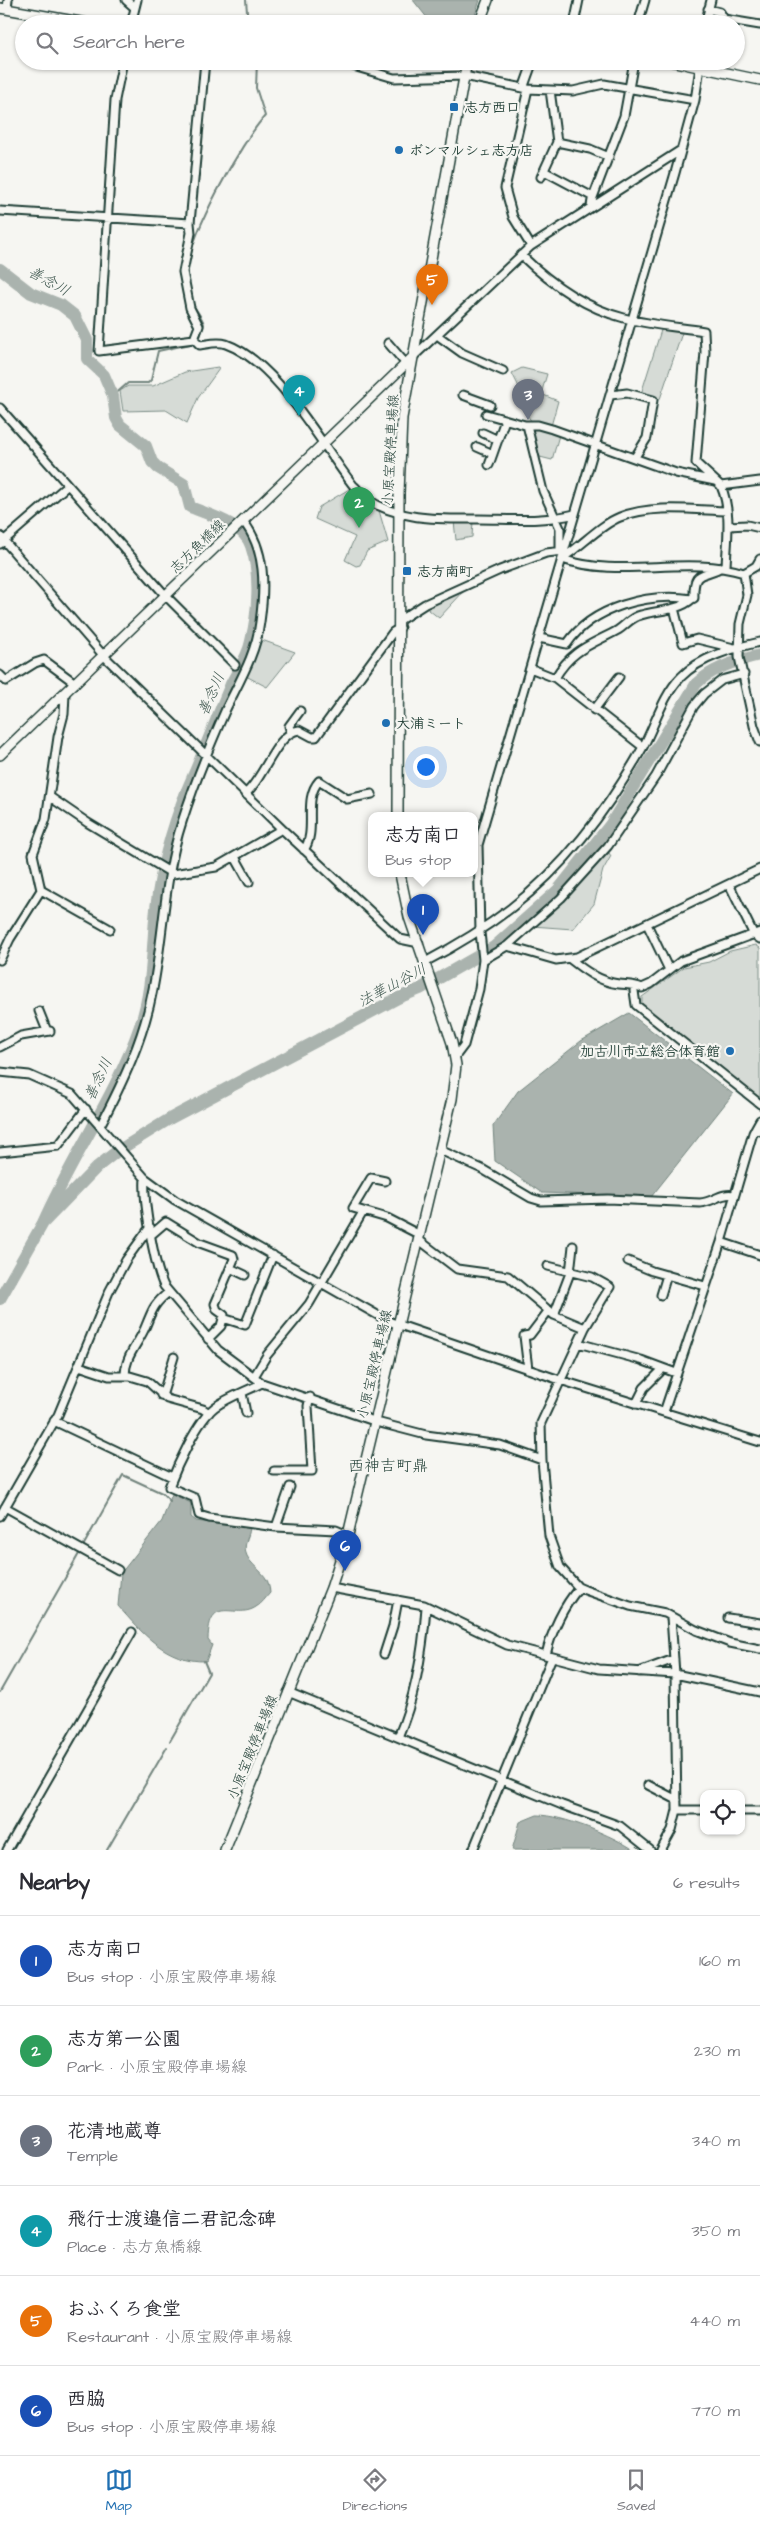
<!DOCTYPE html>
<html lang="en">
<head>
<meta charset="utf-8">
<style>
  :root { --surface:#fff; --page:#f2f2f3; --text:#2b2b33; --muted:#7c7c81; --line:#e1e1e2; --accent:#1f6fb2 }
  body { margin:0; font-family:"Architects Daughter","Klee One",sans-serif; background:var(--page); color:var(--text) }
  .controls { position:absolute; right:15px; bottom:15px; display:grid; overflow:hidden; border-radius:10px; box-shadow:0 1px 4px #0004 }
  .controls button { width:45px; height:45px; display:grid; place-items:center; padding:0; border:0; border-bottom:1px solid var(--line); background:var(--surface); color:var(--text); font:25px sans-serif }
  .you { position:absolute; left:425px; top:766px; width:18px; height:18px; margin:-12px; border:4px solid #fff; border-radius:50%; background:#1a73e8; box-shadow:0 0 0 8px #1a73e833 }
  .badge { display:grid; place-items:center; width:32px; height:32px; border-radius:50%; background:var(--accent); color:#fff; font-size:16px; font-weight:700 }
  .pin { position:absolute; translate:-50% -41px; filter:drop-shadow(0 1px 2px #0008) }
  .pin::after { content:''; position:absolute; top:26px; width:18px; height:15px; background:inherit; clip-path:polygon(0 0,100% 0,50% 100%) }
  .popup { position:absolute; left:368px; top:812px; width:110px; height:65px; box-sizing:border-box; display:grid; place-content:center; border-radius:10px; background:var(--surface); filter:drop-shadow(0 1px 4px #0005); font-size:16px; white-space:nowrap; color:var(--muted) }
  .popup b { font-size:19px; color:var(--text) }
  .popup::after { content:''; position:absolute; left:50%; top:100%; margin-left:-10px; border:10px solid transparent; border-top-color:var(--surface) }
  .list { margin:0; padding:0; list-style:none }
  h2 { display:flex; justify-content:space-between; align-items:center; height:65px; margin:0; padding:0 20px; font-size:21px }
  h2 small { font-size:16px; font-weight:400; color:var(--muted) }
  .list li { display:grid; grid-template-columns:32px 1fr auto; gap:15px; align-items:center; box-sizing:border-box; height:90px; padding:0 20px; border-top:1px solid var(--line) }
  .list b { display:block; font-size:19px; white-space:nowrap }
  .list p { margin:0; font-size:16px; white-space:nowrap; color:var(--muted) }
  .list em { font-size:16px; font-style:normal; color:var(--muted) }
  .icon { flex:none; width:28px; height:28px; fill:none; stroke:currentColor; stroke-width:2; stroke-linecap:round; stroke-linejoin:round }
  .map { position:relative; flex:none; width:760px; height:1850px; overflow:hidden }
  .search { position:absolute; background:var(--surface); box-shadow:0 1px 4px #0004; left:15px; right:15px; top:15px; height:55px; display:flex; align-items:center; gap:12px; box-sizing:border-box; padding:0 18px; border-radius:28px; color:var(--muted); font-size:19px }
  .sheet { height:605px; background:var(--surface) }
  nav { display:flex; justify-content:space-around; align-items:center; box-sizing:border-box; height:70px; border-top:1px solid var(--line); background:var(--surface); font-size:14px; color:var(--muted) }
  nav a { display:grid; justify-items:center; gap:2px }
  nav .on { color:var(--accent) }
  .map>svg:first-child { display:block }
  .green { fill:#d6dbd6; stroke:#7a8c85 }
  .water { fill:#aab3ae; stroke:#72847d }
  .lines { fill:none; stroke-linecap:round; stroke-linejoin:round }
  .stream { stroke:#72847d; stroke-width:2 }
  .river { stroke:#aab3ae; stroke-width:12 }
  .minor-casing { stroke:#1f3d34; stroke-width:11 }
  .major-casing { stroke:#1f3d34; stroke-width:12 }
  .minor { stroke:#f6f6f2; stroke-width:7 }
  .major { stroke:#f6f6f2; stroke-width:9 }
  .poi-dot { fill:#1f6fb2; stroke:#f6f6f2; stroke-width:2 }
  .labels { text-anchor:middle; stroke-width:4.5; stroke-linejoin:round; paint-order:stroke }
  .poi-label { font-size:14px; font-weight:bold; fill:#1f3d34; stroke:#f6f6f2; text-anchor:start }
  .street-label { font-size:14px; fill:#1f3d34; stroke:#f6f6f2 }
  .water-label { font-size:15px; font-style:italic; fill:#425a52; stroke:#f6f6f2 }
  .quarter-label { font-size:16px; fill:#1f3d34; stroke:#f6f6f2 }
</style>
</head>
<body>
<div class="map">
<svg width="760" height="1850" viewBox="0 0 760 1850">
  <rect width="100%" height="100%" fill="#f6f6f2"/>
  <filter id="ink" filterUnits="userSpaceOnUse"><feTurbulence type="fractalNoise" baseFrequency=".02" numOctaves="2"/><feDisplacementMap in="SourceGraphic" scale="10" xChannelSelector="R" yChannelSelector="G"/><feConvolveMatrix kernelMatrix="1 2 1 2 8 2 1 2 1" color-interpolation-filters="sRGB"/></filter>
  <g filter="url(#ink)">
    <path class="green" d="M662,327L683,330L660,399L641,394Z
      M218,367L219,369L198,398L187,423L166,410L123,411L120,391L128,386H153L185,372Z
      M522,368L547,374L541,394L558,401L551,426L532,422L527,415L519,387L512,373Z
      M532,426L559,435L552,460L536,456L529,427Z
      M351,488L370,504L378,507L388,542L367,551L360,565L356,566L345,560L355,537L315,519L319,507Z
      M454,521H473L472,537L456,540Z
      M463,588L465,590L439,618L424,606Z
      M259,639L295,652L267,687L244,675Z
      M605,852L609,853L611,856L603,870L594,904L573,929L532,926Z
      M756,945L760,948V1098L642,1005V997L684,967L709,962L730,951Z"/>
    <path class="water" d="M413,0H480L472,24H432Z
      M629,1013L733,1094L651,1197L542,1193L495,1161L493,1126L518,1091L581,1041Z
      M172,1494L191,1503V1517L196,1521L250,1528C249,1538 242,1545 247,1556C254,1570 270,1573 270,1593C266,1597 262,1604 256,1607C235,1621 209,1592 208,1640L212,1645L206,1661C166,1662 142,1633 118,1606L121,1573L162,1521Z
      M537,1815C562,1815 614,1836 634,1850H512L520,1822Z"/>
    <g class="lines">
      <path class="stream" d="M246,0L248,24
        M199,340L204,324C202,317 196,311 193,304C190,295 188,283 188,274C185,241 242,141 265,116L256,88L257,61
        M113,396L128,383H148L151,380L158,351L195,343
        M82,1548L123,1475L162,1493L170,1501
        M0,1692L80,1552
        M170,1741L209,1673L204,1661
        M107,1850L167,1747"/>
      <path class="river" d="M0,269L31,293L61,305L75,316L87,340V359L104,375L113,396L116,418L120,425L146,446L152,462L158,468L184,484L190,507C210,515 244,524 251,546C261,574 258,613 251,641C248,657 238,670 231,684C220,710 210,736 199,762C193,777 186,791 181,806C168,842 158,882 155,919C152,955 152,992 140,1026C116,1096 72,1156 43,1223
        M0,1299L43,1223L97,1167L116,1152L171,1118L398,998L420,989L494,947L558,890L610,825L696,684C712,668 738,660 760,655"/>
      <g class="minor-casing">
        <path id="minor" d="M126,0L134,7
          M7,9L8,0
          M708,9L720,12L724,19L760,25
          M131,24L137,0
          M574,24L579,0
          M638,24L645,0
          M705,24L711,0
          M123,61L115,100L99,351L194,339L200,345C208,344 218,341 226,344C277,362 320,443 353,485C358,489 362,496 367,499C399,521 442,519 479,519C511,519 543,522 575,514
          M336,61L394,78L464,76L528,89L573,91L604,84L695,100
          M524,86L533,61
          M528,89L505,188L513,217L531,246
          M557,142L590,149L609,157
          M544,171L593,197
          M541,177L557,142L550,90
          M591,206L592,200L624,116L634,61
          M0,211L190,223
          M521,255C550,283 585,308 624,318C650,325 678,327 704,331L705,352L696,463L721,486C732,512 727,540 726,567
          M437,335L462,353L503,371
          M194,339L199,326L190,308L183,272L191,233L190,223L205,61
          M388,343L406,364
          M413,357L531,246L681,150
          M463,395L490,405
          M611,395L627,393L653,400L647,438L635,457
          M0,408L166,596L235,665
          M486,414L525,425H538L552,429L676,473L715,481
          M527,425L543,491L560,528V551
          M483,433L498,440
          M477,447L493,454
          M489,465L505,420
          M721,486L760,481
          M728,526L747,525L760,528
          M0,536L103,655L282,829L400,939L419,943
          M0,544L68,485
          M563,554L567,555C584,543 602,524 620,517C652,504 694,510 727,511
          M562,559C621,579 686,555 744,573L756,566L760,559
          M744,573L747,595L740,624L739,657L754,726L760,742
          M674,608L683,643L697,639L738,649
          M400,620L425,604L500,570L546,553L564,551
          M539,638L567,644C592,607 649,592 692,599L694,598C693,568 703,578 722,567
          M530,668L555,678L643,747
          M0,675L6,681L35,663L44,660L75,683
          M555,678C572,649 591,645 618,630C626,625 631,617 641,615C657,610 679,611 692,599
          M594,710L619,677
          M291,733L289,726L300,711
          M245,794C264,779 276,733 299,730L312,737H316L393,632L400,628
          M50,797L88,823L173,874L216,867L282,829
          M304,850C318,830 302,800 319,781L347,799L372,794
          M235,857L249,882
          M729,884L754,935L760,939
          M41,890L110,929
          M647,924L669,970
          M507,946L561,898L608,846L656,776L694,706L704,694L722,680L744,674
          M570,959C584,970 600,982 619,984C628,985 633,984 642,988L651,984L681,961L760,932
          M0,960L10,939L41,890L33,854L46,819L58,737L64,714L65,694
          M483,960L507,946L556,960L577,957L760,869
          M425,962C488,929 537,894 582,838C605,810 625,779 643,747C655,725 663,695 681,677C700,657 734,648 760,642
          M634,991L636,1005L760,1104
          M39,1011L47,1031
          M0,1047L21,1036L50,1031
          M455,1057L464,1045L479,989L483,960L480,932L478,845L675,173L695,100L701,61
          M0,1072L29,1075L72,1094L145,1178L175,1200L388,1321L560,1380L760,1442
          M100,1126C123,1082 144,1038 153,989C164,933 164,877 182,822C194,784 210,745 226,709C240,680 256,654 260,622C265,587 266,549 243,521
          M755,1129L760,1120
          M440,1150L482,1169L531,1198L541,1201L608,1199L700,1203C713,1202 722,1192 734,1195
          M0,1152L58,1146L86,1109
          M145,1178C143,1201 154,1265 164,1286L218,1350L262,1383L380,1423L426,1435L500,1445L542,1460
          M385,1181L371,1178L353,1208L387,1218L420,1235
          M152,1234L166,1222L200,1243L233,1255L234,1259L215,1304L217,1310L224,1315L221,1326L208,1339
          M419,1240L457,1269L508,1276L554,1315L585,1328L541,1423L542,1460L549,1536L560,1567L578,1587L585,1590L630,1606L665,1613L696,1630L730,1643L760,1649
          M721,1242L760,1255
          M628,1261L652,1271L705,1286
          M548,1266L592,1277L610,1287L585,1328
          M230,1268L245,1275
          M661,1295L667,1275
          M554,1315L570,1273L573,1246
          M223,1318L245,1325L273,1255
          M578,1343L641,1360L676,1373
          M79,1366L109,1376H130L147,1381L167,1399L203,1409L209,1413
          M528,1369L524,1336L530,1335L549,1310
          M255,1375L267,1355L309,1304L363,1212
          M125,1376C125,1357 136,1347 144,1330C152,1312 152,1305 169,1292
          M262,1383C247,1391 228,1397 215,1407C197,1421 177,1466 169,1487L195,1498L199,1515L209,1518L276,1527L336,1530L348,1535
          M242,1393L246,1413
          M161,1395L163,1393L174,1357
          M636,1404L644,1388L660,1372L662,1368
          M664,1412L721,1242L753,1133L755,1129L760,1131
          M54,1421L172,1477
          M274,1471H312L308,1406L310,1397
          M5,1507L118,1570
          M0,1516L58,1415L109,1292L126,1260L150,1227
          M276,1527L290,1487
          M331,1588L424,1605L507,1645L599,1669L675,1674L760,1692
          M728,1618L760,1623
          M384,1654L393,1626L398,1600
          M546,1655C551,1632 564,1605 579,1588
          M639,1672L674,1659
          M288,1692L562,1805L620,1826L650,1850
          M398,1737C416,1696 423,1651 426,1607
          M648,1785L677,1800
          M677,1810H704
          M741,1811H760
          M7,1850L132,1632
          M473,1850L552,1657
          M661,1850L672,1830L677,1810L675,1674L671,1617"/>
      </g>
      <g class="major-casing">
        <path id="major" d="M0,8L92,24
          M479,24L488,0
          M670,61L760,80
          M0,755L413,357
          M398,816L399,493L402,418L467,61
          M225,1850L331,1588L348,1535L452,1099L456,1065L452,1043L409,917L400,874"/>
      </g>
      <use href="#minor" class="minor"/>
      <use href="#major" class="major"/>
    </g>
  </g>
  <g class="poi-dot">
    <rect x="449" y="102" width="10" height="10" rx="2.5"/>
    <circle cx="399" cy="150" r="5"/>
    <rect x="402" y="566" width="10" height="10" rx="2.5"/>
    <circle cx="386" cy="723" r="5"/>
    <circle cx="730" cy="1051" r="5"/>
  </g>
  <g class="labels">
    <g class="poi-label">
      <text x="464" y="112">志方西口</text>
      <text x="409" y="155">ボンマルシェ志方店</text>
      <text x="417" y="576">志方南町</text>
      <text x="396" y="728">大浦ミート</text>
      <text x="720" y="1056" text-anchor="end">加古川市立総合体育館</text>
    </g>
    <g class="street-label">
      <text transform="translate(390 450) rotate(-87)" y="5">小原宝殿停車場線</text>
      <text transform="translate(197 546) rotate(-44)" y="5">志方魚橋線</text>
      <text transform="translate(374 1364) rotate(-77)" y="5">小原宝殿停車場線</text>
      <text transform="translate(252 1747) rotate(-68)" y="5">小原宝殿停車場線</text>
    </g>
    <g class="water-label">
      <text transform="translate(49 281) rotate(29)" y="5">善念川</text>
      <text transform="translate(211 694) rotate(-66)" y="5">善念川</text>
      <text transform="translate(392 985) rotate(-28)" y="5">法華山谷川</text>
      <text transform="translate(98 1079) rotate(-65)" y="5">善念川</text>
    </g>
    <g class="quarter-label">
      <text x="388" y="1471">西神吉町鼎</text>
    </g>
  </g>
</svg>
<div class="controls">
<button><svg class="icon" aria-label="locate" viewBox="0 0 24 24"><circle cx="12" cy="12" r="6"/><path d="M12 2v4M12 18v4M2 12h4M18 12h4"/></svg></button>
</div>
<div class="you"></div>
<div class="pin badge" style="left:423px;top:935px;background:#1a4fb4">1</div>
<div class="popup"><b>志方南口</b>Bus stop</div>
<div class="pin badge" style="left:359px;top:528px;background:#2e9e5b">2</div>
<div class="pin badge" style="left:528px;top:420px;background:#6b7280">3</div>
<div class="pin badge" style="left:299px;top:416px;background:#0f9aa8">4</div>
<div class="pin badge" style="left:432px;top:305px;background:#e8710a">5</div>
<div class="pin badge" style="left:345px;top:1571px;background:#1a4fb4">6</div>
<div class="search"><svg class="icon" aria-label="search" viewBox="0 0 24 24"><circle cx="10" cy="10" r="6"/><path d="M15 15l6 6"/></svg>Search here</div>
</div>
<section class="sheet">
<h2>Nearby<small>6 results</small></h2>
<ul class="list">
<li><span class="badge" style="background:#1a4fb4">1</span><div><b>志方南口</b><p>Bus stop · 小原宝殿停車場線</p></div><em>160 m</em></li>
<li><span class="badge" style="background:#2e9e5b">2</span><div><b>志方第一公園</b><p>Park · 小原宝殿停車場線</p></div><em>230 m</em></li>
<li><span class="badge" style="background:#6b7280">3</span><div><b>花清地蔵尊</b><p>Temple</p></div><em>340 m</em></li>
<li><span class="badge" style="background:#0f9aa8">4</span><div><b>飛行士渡邉信二君記念碑</b><p>Place · 志方魚橋線</p></div><em>350 m</em></li>
<li><span class="badge" style="background:#e8710a">5</span><div><b>おふくろ食堂</b><p>Restaurant · 小原宝殿停車場線</p></div><em>440 m</em></li>
<li><span class="badge" style="background:#1a4fb4">6</span><div><b>西脇</b><p>Bus stop · 小原宝殿停車場線</p></div><em>770 m</em></li>
</ul>
</section>
<nav>
<a class="on"><svg class="icon" aria-label="map" viewBox="0 0 24 24"><path d="M3 6l6-2 6 2 6-2v14l-6 2-6-2-6 2zM9 4v14M15 6v14"/></svg>Map</a>
<a><svg class="icon" aria-label="directions" viewBox="0 0 24 24"><path d="M12 3l9 9-9 9-9-9zM9 14v-3h6M13 9l2 2-2 2"/></svg>Directions</a>
<a><svg class="icon" aria-label="saved" viewBox="0 0 24 24"><path d="M7 4h10v16l-5-4-5 4z"/></svg>Saved</a>
</nav>
</body>
</html>
